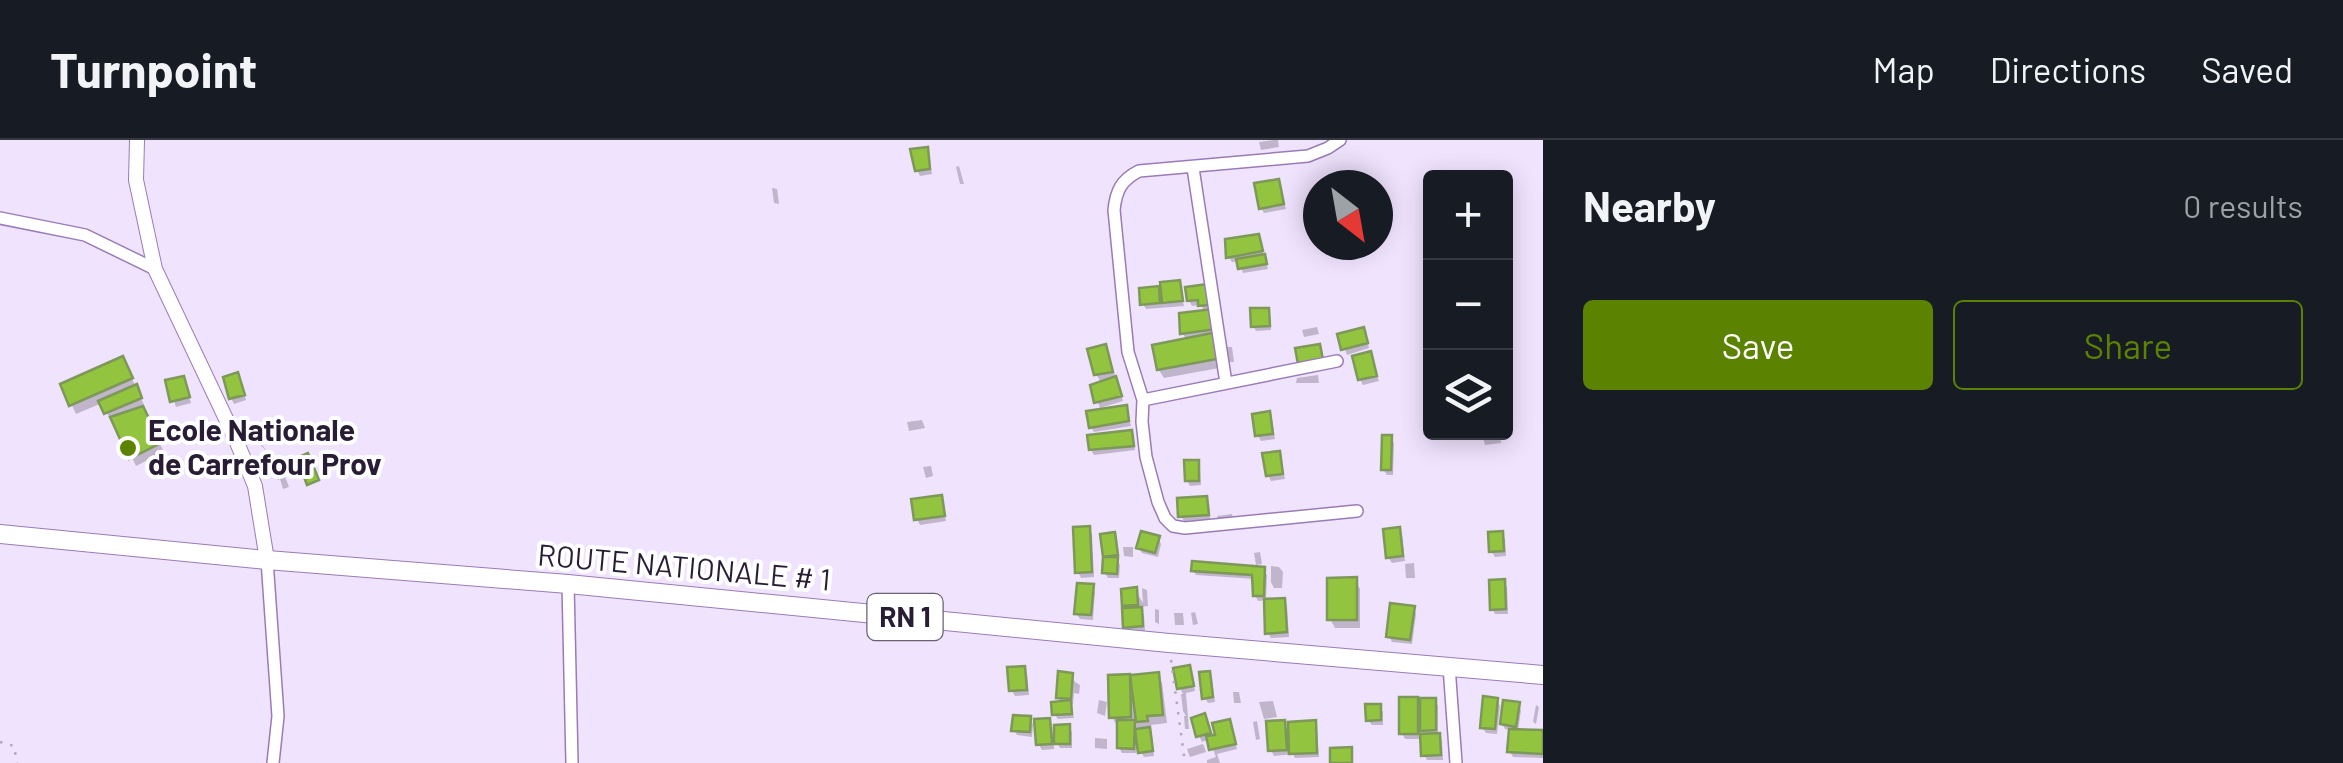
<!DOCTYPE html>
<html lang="en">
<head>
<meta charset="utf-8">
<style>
  :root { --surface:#171b24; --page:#242831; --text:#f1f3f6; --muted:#9ea1a6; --line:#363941; --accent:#5c8201 }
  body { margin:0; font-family:Barlow,sans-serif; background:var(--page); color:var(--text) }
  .controls { position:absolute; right:30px; top:30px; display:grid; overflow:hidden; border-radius:10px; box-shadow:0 5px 25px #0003 }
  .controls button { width:90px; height:90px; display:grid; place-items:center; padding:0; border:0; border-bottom:2px solid var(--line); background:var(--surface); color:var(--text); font:50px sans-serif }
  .compass { position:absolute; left:1303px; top:30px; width:90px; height:90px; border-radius:50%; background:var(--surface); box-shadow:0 5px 25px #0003; rotate:149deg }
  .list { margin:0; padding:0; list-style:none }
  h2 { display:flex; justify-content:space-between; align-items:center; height:130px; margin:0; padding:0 40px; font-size:42px }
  h2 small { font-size:32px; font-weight:400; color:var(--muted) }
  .actions { display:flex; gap:20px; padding:30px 40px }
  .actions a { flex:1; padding:22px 0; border:2px solid var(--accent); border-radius:10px; text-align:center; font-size:35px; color:var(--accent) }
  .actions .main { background:var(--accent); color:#fff }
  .icon { flex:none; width:55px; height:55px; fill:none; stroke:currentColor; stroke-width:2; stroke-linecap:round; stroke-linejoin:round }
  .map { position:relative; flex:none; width:1543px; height:623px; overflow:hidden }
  header { display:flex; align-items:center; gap:60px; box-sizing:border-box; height:140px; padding:0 50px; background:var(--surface); border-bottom:2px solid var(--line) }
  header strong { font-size:48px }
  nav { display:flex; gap:55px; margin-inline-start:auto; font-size:35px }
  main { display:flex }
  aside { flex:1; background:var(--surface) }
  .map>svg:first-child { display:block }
  .shadow { fill:#0003 }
  .building { fill:#93c43f; stroke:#7d9858; stroke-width:2.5 }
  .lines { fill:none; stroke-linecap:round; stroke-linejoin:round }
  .minor-casing { stroke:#9a7bb7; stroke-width:14 }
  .tertiary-casing { stroke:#9a7bb7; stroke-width:16 }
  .primary-casing { stroke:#9a7bb7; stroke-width:20 }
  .path { stroke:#b3a6c1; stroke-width:2.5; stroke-dasharray:2.5 8; stroke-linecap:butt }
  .minor { stroke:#fff; stroke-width:11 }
  .tertiary { stroke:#fff; stroke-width:14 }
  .primary { stroke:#fff; stroke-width:18 }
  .poi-dot { fill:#5c8201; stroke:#fff; stroke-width:4 }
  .labels { text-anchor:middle; stroke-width:8; stroke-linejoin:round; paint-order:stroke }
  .shield { fill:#fff; stroke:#696172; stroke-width:2.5 }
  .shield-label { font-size:28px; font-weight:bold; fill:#291d35 }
  .poi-label { font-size:30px; font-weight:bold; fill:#291d35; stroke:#fff; text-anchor:start }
  .street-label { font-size:30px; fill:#291d35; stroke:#fff }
</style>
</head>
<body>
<header>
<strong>Turnpoint</strong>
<nav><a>Map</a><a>Directions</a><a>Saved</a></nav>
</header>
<main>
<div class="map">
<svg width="1543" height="623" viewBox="0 0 1543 623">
  <rect width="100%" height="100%" fill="#f0e3fe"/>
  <path class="shadow" d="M1274,0H1278L1279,7L1261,10L1259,2Z
    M926,10L929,15L932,34L920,36L917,30Z
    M959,26L964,44H960L956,27Z
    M1278,42L1286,69L1264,73L1261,68Z
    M772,48L777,49L779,64L774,63Z
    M1258,96L1268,129L1243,133L1239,121L1232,122L1229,117Z
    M1178,142L1184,166L1146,169L1143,164L1141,150L1163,148Z
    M1207,147L1221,207H1232L1234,222H1228L1225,227L1164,238L1159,230L1187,201L1183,194L1181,176L1205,173L1201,165L1192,166L1189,161Z
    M1267,170L1270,175L1271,190L1256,191L1253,186Z
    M1317,187L1319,194L1304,197L1302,190Z
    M1366,195L1369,208L1347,215L1340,196Z
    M1108,213L1123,261L1100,268L1093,247L1102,244L1096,234Z
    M1370,214L1379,241L1363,245L1360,239Z
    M127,228L145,267L142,268L164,312L136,326L114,280L111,281L102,263L76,274L63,246Z
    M1318,235L1319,243H1296L1297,238Z
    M183,239L191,263L176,267L168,242Z
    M240,240L246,260L234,264L231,258Z
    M1126,268L1131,286L1094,292L1091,287Z
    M1269,274L1272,279L1275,299L1261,301L1258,296Z
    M922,280L925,288L909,291L907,282Z
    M1481,292H1500L1501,303L1485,305Z
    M1131,293L1135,310L1094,315L1091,310Z
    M257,298L284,334L289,347L283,349L280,339L278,340L263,318L268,313L257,301Z
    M1391,298L1394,303L1393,335H1387L1383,329Z
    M1279,313L1285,339L1271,341L1268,335Z
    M1197,322L1200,328L1201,345L1190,346L1187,340Z
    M931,326L933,336L926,338L923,327Z
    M941,357L946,381L920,385L917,379Z
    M1206,358L1209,364L1210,380L1184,381L1181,376Z
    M1232,374L1234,381L1219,382L1217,376Z
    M1088,388L1092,394L1094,437L1081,438L1078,432Z
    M1399,390L1402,395L1405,421L1392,423L1388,417Z
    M1114,394L1117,400L1119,420H1117L1120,425L1119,438H1108L1105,433L1103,396Z
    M1502,394L1505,399L1506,416L1495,417L1491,411Z
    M1158,398L1161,404L1158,417L1142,413L1139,408Z
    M1123,407H1133V417L1124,416Z
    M1260,412L1262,424L1256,425L1254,413Z
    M1414,423L1415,438H1406L1405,424Z
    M1271,426L1279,427L1283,432L1282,448H1274L1267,435L1266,460L1258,461L1255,455V439L1196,435L1193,430H1264L1271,442Z
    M1355,440L1360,449V488H1335L1330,479Z
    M1504,442L1507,447L1508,474H1495L1492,469Z
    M1092,446L1095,452L1093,480L1080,479L1076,473Z
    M1142,448L1147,450L1148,466L1139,467L1144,475L1145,491L1129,492L1126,487L1127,470L1124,465L1135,450L1143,463Z
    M1284,461L1287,466L1289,497L1271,498L1268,493Z
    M1413,468L1416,474L1412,504L1392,502L1389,496Z
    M1155,469L1159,470V484L1155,482Z
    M1195,472L1198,484L1193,485L1191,473Z
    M1174,473H1183L1184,485H1175Z
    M1024,528L1027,534L1029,555L1015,556L1012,551Z
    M1189,528L1195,551L1186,553L1189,589H1185L1184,576H1186L1183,571L1181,554H1183L1180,548Z
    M1209,533L1212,539L1215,562L1208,563L1205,558Z
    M1157,534L1162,543L1167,583L1151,585V589H1149L1152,595L1154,616L1144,617L1137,606L1136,613H1122L1119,608L1120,586H1117L1112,577L1130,538Z
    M1071,535L1075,542L1080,545L1079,554L1074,553L1073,564L1070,563L1074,578L1058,579L1054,574L1062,564L1058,557Z
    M1233,552H1239L1241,563H1234Z
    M1099,560L1107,562L1105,576L1097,573Z
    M1417,560L1423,570L1435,561L1438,566V594L1442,601L1443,620H1427L1424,615L1423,599H1405L1402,593Z
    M1497,560L1500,566L1497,594L1486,593L1482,587Z
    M1273,561L1277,577L1264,579L1259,562Z
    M1518,565L1521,570L1518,592L1543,593V618L1513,617L1510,612L1511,590L1505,589L1500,580H1503Z
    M1536,565L1539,567L1536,584L1533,582Z
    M1379,566L1383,572V585H1372L1368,580Z
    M1030,579L1033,584L1032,597L1017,595L1014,590Z
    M1194,580L1207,582L1212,598L1217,597L1229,582L1237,609L1217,614L1220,623H1207V620L1216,617L1209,599L1202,602L1204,606L1206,612L1190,617L1187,609L1203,604L1199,596Z
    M1049,581L1052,586L1054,609L1042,610L1039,605Z
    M1257,581L1260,599L1256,600L1253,582Z
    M1284,583L1291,595L1314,583L1317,588L1319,617L1295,618L1293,614L1274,616L1271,610Z
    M1069,587L1072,592V608H1060L1055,599Z
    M1095,598L1107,599V609L1095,608Z"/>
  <path class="building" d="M928,7L930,29L915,31L910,9Z
    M1279,39L1284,64L1259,69L1254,43Z
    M1259,94L1263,111L1226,118L1225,99Z
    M1265,114L1267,124L1238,129L1236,119Z
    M1180,140L1183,161L1162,163L1160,142Z
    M1208,144L1210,165L1198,166V160L1187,161L1185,147Z
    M1159,146L1160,163L1140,165L1139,148Z
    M1250,168H1269L1270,186L1251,187Z
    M1214,169L1217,189L1180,194L1179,173Z
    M1364,187L1368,203L1341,210L1337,194Z
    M1217,192L1222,218L1157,230L1152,205Z
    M1106,204L1113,232L1094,235L1087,209Z
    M1320,204L1323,220L1298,224L1295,208Z
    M1371,211L1377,236L1358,240L1352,216Z
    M123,216L133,238L69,266L60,244Z
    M238,232L245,255L229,259L223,237Z
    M184,236L190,257L170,262L165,240Z
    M1116,236L1122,256L1094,263L1090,245Z
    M137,244L142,258L104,274L98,261Z
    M1127,265L1129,281L1089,288L1086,271Z
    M143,266L161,303L129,319L110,277Z
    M1270,271L1273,294L1255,296L1252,274Z
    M1132,290L1134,306L1089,310L1087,295Z
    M1382,295H1392L1391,330H1381Z
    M1280,311L1283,334L1266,336L1262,313Z
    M308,313L319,340L307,345L297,318Z
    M1184,320H1199V341H1185Z
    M942,355L945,376L914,380L911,359Z
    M1207,356L1209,375L1178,377L1177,358Z
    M1090,386L1092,432L1075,433L1073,387Z
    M1400,387L1403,416L1386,418L1383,389Z
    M1141,391L1160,396L1155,413L1136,408Z
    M1503,391L1504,411L1489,412L1488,392Z
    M1115,392L1118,415L1103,417L1100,394Z
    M1103,417H1118L1117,434L1102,433Z
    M1192,421L1265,427L1264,456H1253L1252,435L1191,431Z
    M1357,437V480H1327V438Z
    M1505,439L1506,469L1490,470L1489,440Z
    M1077,443L1094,444L1091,475L1074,474Z
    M1137,447L1138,465L1122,466L1121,449Z
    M1285,458L1287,492L1265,494L1264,459Z
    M1390,463L1415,466L1410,500L1386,497Z
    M1142,467L1143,486L1123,488L1122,468Z
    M1190,525L1194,546L1177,549L1173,528Z
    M1025,526L1027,550L1009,551L1007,527Z
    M1058,531L1073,533L1071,559L1056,558Z
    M1210,531L1213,557L1202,559L1199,532Z
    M1159,532L1163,575L1147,576L1148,581L1136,582L1130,535Z
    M1130,534L1131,577L1109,578L1108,535Z
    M1483,556L1498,558L1495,589L1480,588Z
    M1399,557H1418V594H1399Z
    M1420,558H1436V590L1420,591Z
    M1071,560L1072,574L1052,575L1051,562Z
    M1503,560L1520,562L1516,587L1500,584Z
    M1365,564H1381V580L1366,581Z
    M1205,573L1211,593L1196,597L1191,578Z
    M1013,575L1031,576L1030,592L1011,591Z
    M1050,578L1052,604L1036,605L1034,579Z
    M1230,579L1236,604L1209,610L1206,596L1215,595L1212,583Z
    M1117,580H1135L1134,609L1117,608Z
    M1285,580L1287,610L1268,611L1266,581Z
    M1316,580L1317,613L1289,614L1288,582Z
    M1070,584V604H1054V585Z
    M1150,587L1153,611L1138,613L1135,589Z
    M1509,589L1543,590V614L1507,612Z
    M1440,593L1441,615L1421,616L1420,594Z
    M1352,607V623H1330V608Z"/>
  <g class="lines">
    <g class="minor-casing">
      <path id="minor" d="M1340,0L1328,8L1308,16L1139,31C1121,40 1116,51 1114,70L1128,212L1143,260L1142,282L1146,317L1158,362L1165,378L1173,386L1185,388L1357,371
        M1193,28L1226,243
        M0,78L85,95L155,129
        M1143,260L1337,221
        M267,420L278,576L273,623
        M568,444L572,623
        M1449,526L1456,623"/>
    </g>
    <g class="tertiary-casing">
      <path id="tertiary" d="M137,0L136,40L155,129L236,300L255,346L267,420"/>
    </g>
    <g class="primary-casing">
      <path id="primary" d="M0,394L267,420L568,444L1169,503L1543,535"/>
    </g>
    <path class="path" d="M1171,520L1185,623
      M0,602L14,606L17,623"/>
    <use href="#minor" class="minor"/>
    <use href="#tertiary" class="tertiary"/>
    <use href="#primary" class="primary"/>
  </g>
  <circle class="poi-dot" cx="128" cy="308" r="10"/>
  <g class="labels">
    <rect class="shield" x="867.5" y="454" width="75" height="46" rx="8"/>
    <g class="shield-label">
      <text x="905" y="487">RN 1</text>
    </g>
    <g class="poi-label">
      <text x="148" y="301">Ecole Nationale<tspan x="148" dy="34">de Carrefour Prov</tspan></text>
    </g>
    <g class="street-label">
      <text transform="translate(684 428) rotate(5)" y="10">ROUTE NATIONALE # 1</text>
    </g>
  </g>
</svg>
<div class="controls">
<button>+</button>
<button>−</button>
<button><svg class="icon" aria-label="layers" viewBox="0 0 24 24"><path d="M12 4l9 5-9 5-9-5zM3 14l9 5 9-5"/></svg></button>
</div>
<svg class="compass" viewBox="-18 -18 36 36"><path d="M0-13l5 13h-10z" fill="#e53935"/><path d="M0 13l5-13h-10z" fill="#9ea1a6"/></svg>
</div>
<aside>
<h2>Nearby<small>0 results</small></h2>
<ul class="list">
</ul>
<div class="actions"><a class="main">Save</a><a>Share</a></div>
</aside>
</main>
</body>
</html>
